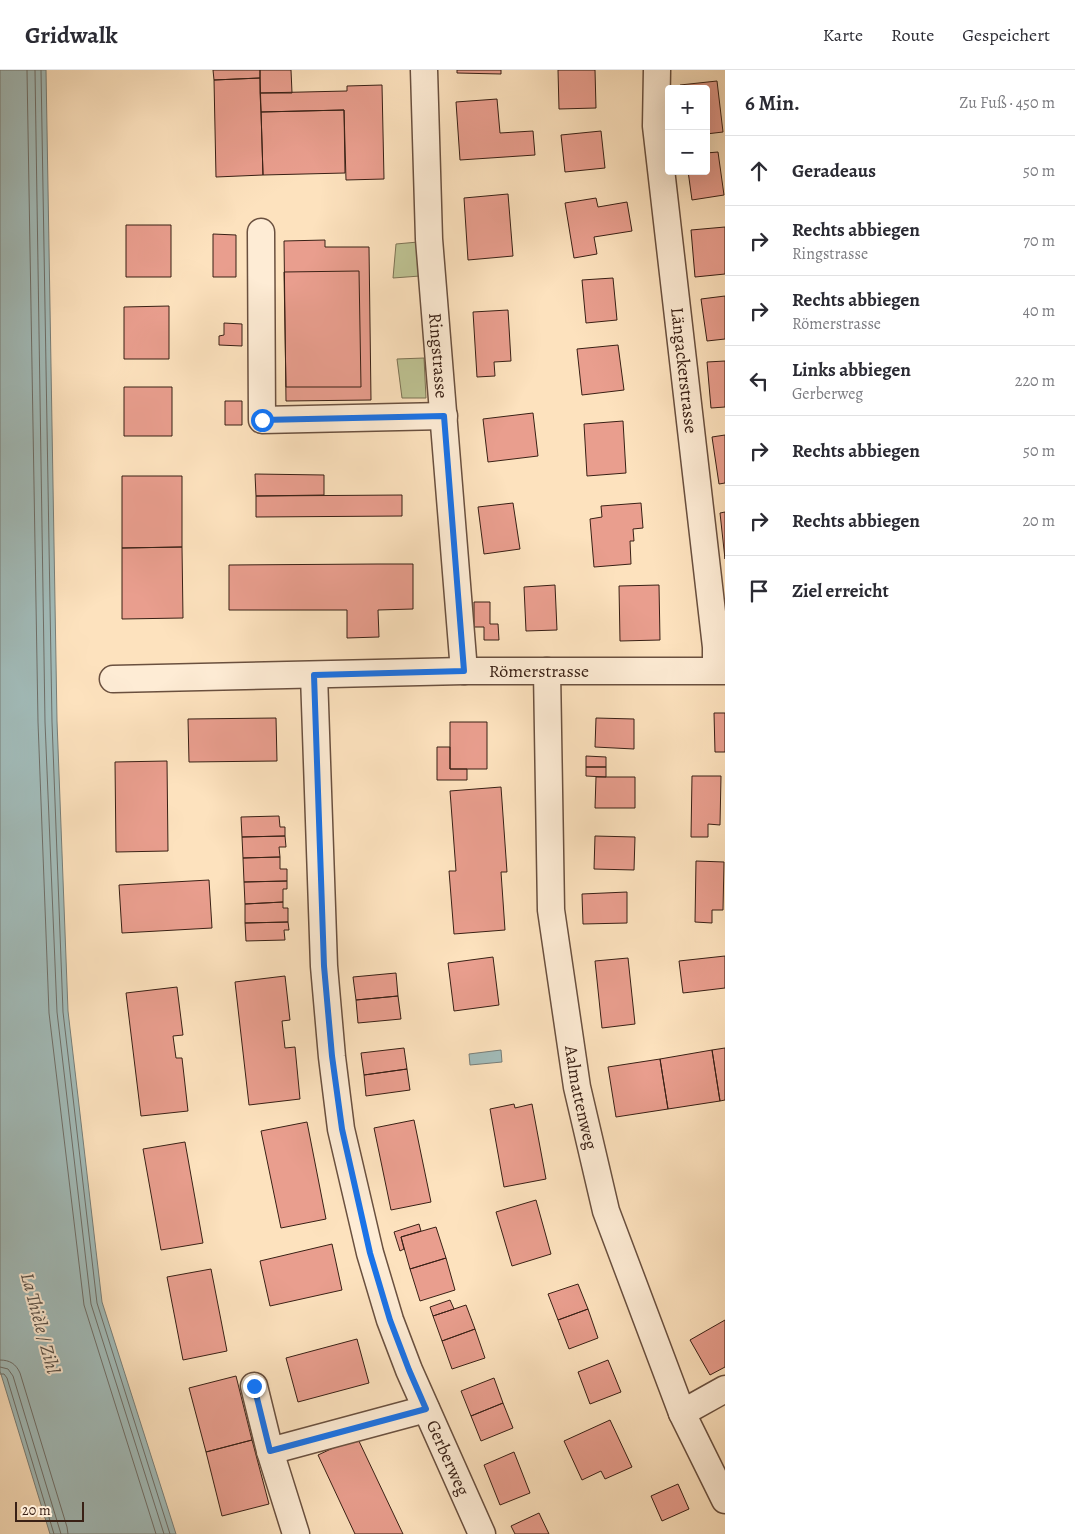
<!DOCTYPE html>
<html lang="de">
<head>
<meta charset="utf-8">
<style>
  :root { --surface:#fff; --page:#f7f7f7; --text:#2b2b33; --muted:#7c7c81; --line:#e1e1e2 }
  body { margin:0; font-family:Alegreya,serif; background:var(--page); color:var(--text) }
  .controls { position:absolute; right:15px; top:15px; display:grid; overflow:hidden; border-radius:5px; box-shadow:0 5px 20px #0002 }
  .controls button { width:45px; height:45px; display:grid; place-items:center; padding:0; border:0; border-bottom:1px solid var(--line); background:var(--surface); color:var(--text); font:25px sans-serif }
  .scale { position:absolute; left:15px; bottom:12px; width:69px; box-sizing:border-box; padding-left:5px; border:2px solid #392015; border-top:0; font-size:14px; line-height:18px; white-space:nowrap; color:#392015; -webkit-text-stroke:4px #feecd5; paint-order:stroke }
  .stop { position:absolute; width:15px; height:15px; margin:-11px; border:4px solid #1a73e8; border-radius:50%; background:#fff }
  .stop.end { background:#1a73e8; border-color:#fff; box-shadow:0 1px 5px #0008 }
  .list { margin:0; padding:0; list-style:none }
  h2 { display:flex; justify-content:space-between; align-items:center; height:65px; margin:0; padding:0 20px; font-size:21px }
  h2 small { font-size:16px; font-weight:400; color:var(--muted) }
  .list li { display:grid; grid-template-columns:32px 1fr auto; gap:15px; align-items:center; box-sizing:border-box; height:70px; padding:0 20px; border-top:1px solid var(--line) }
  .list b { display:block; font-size:19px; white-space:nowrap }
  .list p { margin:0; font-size:16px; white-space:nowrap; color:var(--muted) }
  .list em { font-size:16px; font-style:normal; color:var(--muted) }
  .icon { flex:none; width:28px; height:28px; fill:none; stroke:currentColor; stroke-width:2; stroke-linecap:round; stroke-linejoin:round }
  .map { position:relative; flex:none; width:725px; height:1464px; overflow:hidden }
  header { display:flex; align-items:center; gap:30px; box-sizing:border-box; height:70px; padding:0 25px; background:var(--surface); border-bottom:1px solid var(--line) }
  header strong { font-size:24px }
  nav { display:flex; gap:28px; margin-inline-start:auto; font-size:18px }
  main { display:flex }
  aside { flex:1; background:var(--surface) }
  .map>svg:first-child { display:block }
  .green { fill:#bec393; stroke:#7c7254 }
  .water { fill:#a2bcba; stroke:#787e78 }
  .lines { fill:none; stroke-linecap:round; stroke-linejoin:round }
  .shore { stroke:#6e6e68; stroke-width:1 }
  .building { fill:#e99e8e; stroke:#392015 }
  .minor-casing { stroke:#6a503f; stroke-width:29 }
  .minor { stroke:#feecd5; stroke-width:26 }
  .route { stroke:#1a73e8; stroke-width:6 }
  .labels { text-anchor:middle; stroke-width:4; stroke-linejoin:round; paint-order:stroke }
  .street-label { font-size:18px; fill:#392015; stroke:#feecd5 }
  .water-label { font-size:19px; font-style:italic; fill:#584f47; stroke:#feecd5 }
</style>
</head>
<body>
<header>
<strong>Gridwalk</strong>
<nav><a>Karte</a><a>Route</a><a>Gespeichert</a></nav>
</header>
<main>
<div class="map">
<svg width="725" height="1464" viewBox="0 0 725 1464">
  <rect width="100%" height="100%" fill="#fde2be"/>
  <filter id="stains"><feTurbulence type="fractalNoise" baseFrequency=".004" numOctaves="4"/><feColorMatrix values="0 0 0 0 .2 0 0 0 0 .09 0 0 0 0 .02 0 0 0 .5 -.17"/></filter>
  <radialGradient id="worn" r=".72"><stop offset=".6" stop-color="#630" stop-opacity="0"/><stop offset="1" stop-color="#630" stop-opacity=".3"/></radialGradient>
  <path class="green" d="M418,172L420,206L393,208L396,174Z
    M424,288L426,328H402L397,289Z"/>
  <path class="water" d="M0,0H46L57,651L68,941L102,1232L176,1464H50L0,1301Z
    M501,980L502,992L470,995L469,984Z"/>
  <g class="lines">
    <path class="shore" d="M27,0L38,652L49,943L84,1235L156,1464
      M35,0L45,652L57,942L91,1234L164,1464
      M41,0L52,652L63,942L97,1233L170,1464
      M0,1290C10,1290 16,1294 20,1303L67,1457L68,1464
      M0,1297L8,1299L13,1306L61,1464
      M0,1304H4L7,1308L54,1464"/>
  </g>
  <path class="building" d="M213,0H260V8L214,10Z
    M260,0H291L292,23H260Z
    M457,0H501V4L457,3Z
    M558,0H595L596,38L559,39Z
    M260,8L263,105L216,107L214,10Z
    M717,11L723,62L706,64V19H681L680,15Z
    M382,15L384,109L346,110L344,40L261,42L260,23L347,21V16Z
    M497,29L500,63L533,61L535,85L460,90L456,32Z
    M344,40L345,103L263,105L261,42Z
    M601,61L605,98L565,102L561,65Z
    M718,82L724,125L692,130L688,101H706V83Z
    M508,124L513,186L468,190L464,128Z
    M596,128L598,137L627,132L632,161L594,167L597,184L574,188L565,133Z
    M126,155H171V207H126Z
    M725,157V204L695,207L691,160Z
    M213,164L236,165V207H213Z
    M325,170V177H369L371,330L286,331L284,171Z
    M359,201L361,317H286L284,202Z
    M613,208L617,250L586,253L582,210Z
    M725,226V269L707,271L701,229Z
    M169,236V289H124V237Z
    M508,240L511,291L494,292L495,306L477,307L473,242Z
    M224,253L242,254V276L219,275V266L224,265Z
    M618,275L624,320L582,325L577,279Z
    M725,291V337L711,338L707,292Z
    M124,317H172V366H124Z
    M225,331H242V355H225Z
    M533,343L538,386L488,392L483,349Z
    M623,351L626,403L587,406L584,354Z
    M725,365V413L719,414L712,367Z
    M255,404L324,405V425L256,426Z
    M122,406H182V477L122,478Z
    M402,425V446L256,447V426Z
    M513,433L520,479L484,484L478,437Z
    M641,433L643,458L633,459L634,471H630L631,494L594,497L590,449L602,447L601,436Z
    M725,442V489L720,443Z
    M182,477L183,548L122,549V478Z
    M377,494H413V539L378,540L379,567L347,568V540H229V495Z
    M555,515L557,560L526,561L524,517Z
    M659,515L660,570L620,571L619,516Z
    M474,532H490V554H498L499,570H484V557H474Z
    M714,643H725V682H715Z
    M276,648L277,691L189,692L188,649Z
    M596,648L634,649V679L595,677Z
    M450,652H487V699H450Z
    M437,677H450V699H467V710H437Z
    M586,686L606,687V697H586Z
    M167,691L168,781L116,782L115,692Z
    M586,697H606V707L586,706Z
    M692,706H721L720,755L708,754V767H691Z
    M596,707H635V738H595Z
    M501,717L507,802H501L505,860L454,864L449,801H456L450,721Z
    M279,746L280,757H285V766L242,767L241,747Z
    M285,766L286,777H279L280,787L243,788L242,767Z
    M595,766L635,767L634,800L594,799Z
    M280,787V799H287V811L244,812L243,788Z
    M696,791L724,792L723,840H712V853L695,852Z
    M209,810L212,858L122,863L119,815Z
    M287,811V819H283V832L245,834L244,812Z
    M627,822V853L583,854L582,824Z
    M283,832V838H288V852L245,853V834Z
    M288,852L289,860H284L285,870L246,871L245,853Z
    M725,886V918L683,923L679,891Z
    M493,887L499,935L454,941L448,893Z
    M628,888L635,954L602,958L595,891Z
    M396,903L398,926L356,930L353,907Z
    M285,906L290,950L282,951L285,978L295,977L300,1029L249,1035L235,912Z
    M177,917L183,965L173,966L176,988H182L188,1041L141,1046L126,923Z
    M398,926L401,949L358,953L356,930Z
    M404,978L407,999L364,1005L361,983Z
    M725,978V1030L720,1031L712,980Z
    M712,980L720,1031L668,1039L660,989Z
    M660,989L668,1039L616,1047L608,997Z
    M407,999L410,1020L366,1026L364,1005Z
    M514,1034L515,1038L532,1034L546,1109L504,1117L490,1039Z
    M414,1050L431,1132L391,1140L374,1058Z
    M307,1052L326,1149L281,1158L261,1061Z
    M185,1072L203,1173L161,1180L143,1079Z
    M536,1130L551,1184L512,1196L496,1142Z
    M419,1154L421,1161L401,1167L404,1179L400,1181L394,1162Z
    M436,1157L446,1188L410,1199L401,1167Z
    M332,1174L342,1220L270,1236L260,1191Z
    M446,1188L455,1220L420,1231L410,1199Z
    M211,1199L227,1281L183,1290L167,1207Z
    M578,1214L588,1239L558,1250L548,1224Z
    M450,1230L454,1239L433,1246L430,1237Z
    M466,1235L475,1259L442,1271L433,1246Z
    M588,1239L598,1268L569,1279L558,1250Z
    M725,1250V1297L710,1305L690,1270Z
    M475,1259L485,1288L452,1299L442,1271Z
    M357,1269L369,1313L298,1332L286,1288Z
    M608,1290L621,1322L590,1334L578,1302Z
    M236,1306L252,1370L206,1382L189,1318Z
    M494,1308L503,1333L471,1346L461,1321Z
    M503,1333L513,1358L481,1371L471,1346Z
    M610,1350L632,1397L605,1409L601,1401L582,1410L564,1371Z
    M357,1367L403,1464H355L318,1385Z
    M252,1370L269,1434L222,1446L206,1382Z
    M514,1382L530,1423L500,1435L484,1395Z
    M678,1414L689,1439L662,1451L651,1426Z
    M539,1443L549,1464H515L511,1456Z"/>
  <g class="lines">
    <g class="minor-casing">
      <g id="minor">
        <path id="s1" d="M424,0L429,169L464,601"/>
        <path id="s2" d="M657,0L656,56L716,577V600"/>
        <path d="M261,162L262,350L444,346"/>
        <path id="s3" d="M547,601L551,840L577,1017L606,1141L682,1343L725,1430"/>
        <path id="s4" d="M314,605L324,896L332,987L341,1059L370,1183L390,1250L409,1300L482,1464"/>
        <path id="s5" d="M113,609L464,601H725"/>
        <path d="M254,1316L270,1381L296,1464"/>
        <path d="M682,1343L725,1319"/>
        <path d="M270,1381L426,1339"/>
      </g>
    </g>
    <use href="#minor" class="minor"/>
  </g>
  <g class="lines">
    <path class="route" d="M254,1316L270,1381L426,1339L409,1300L390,1250L370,1183L342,1059L332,986L324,896L314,605L464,601L444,346L262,350"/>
  </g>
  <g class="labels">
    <g class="street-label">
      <text dy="6" stroke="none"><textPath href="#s1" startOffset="286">Ringstrasse</textPath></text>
      <text dy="6" stroke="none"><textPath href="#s2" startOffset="302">Längackerstrasse</textPath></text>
      <text dy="6" stroke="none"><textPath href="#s5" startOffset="426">Römerstrasse</textPath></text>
      <text dy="6" stroke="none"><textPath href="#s3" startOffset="429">Aalmattenweg</textPath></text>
      <text dy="6" stroke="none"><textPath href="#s4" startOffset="802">Gerberweg</textPath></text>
    </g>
    <g class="water-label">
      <text transform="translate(41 1253) rotate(75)" y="7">La Thièle / Zihl</text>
    </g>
  </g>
  <rect width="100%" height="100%" filter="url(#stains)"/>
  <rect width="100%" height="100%" fill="url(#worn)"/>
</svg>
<div class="controls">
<button>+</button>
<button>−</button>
</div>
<div class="scale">20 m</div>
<div class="stop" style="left:262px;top:350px"></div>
<div class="stop end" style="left:254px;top:1316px"></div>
</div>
<aside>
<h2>6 Min.<small>Zu Fuß · 450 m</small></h2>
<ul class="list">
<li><svg class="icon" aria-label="ahead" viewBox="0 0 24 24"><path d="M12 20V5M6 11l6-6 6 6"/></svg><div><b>Geradeaus</b></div><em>50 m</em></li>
<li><svg class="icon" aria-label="right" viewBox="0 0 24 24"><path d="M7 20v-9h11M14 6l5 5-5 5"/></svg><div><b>Rechts abbiegen</b><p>Ringstrasse</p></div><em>70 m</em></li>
<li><svg class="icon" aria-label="right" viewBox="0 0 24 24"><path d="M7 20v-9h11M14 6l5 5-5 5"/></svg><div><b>Rechts abbiegen</b><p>Römerstrasse</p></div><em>40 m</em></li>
<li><svg class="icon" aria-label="left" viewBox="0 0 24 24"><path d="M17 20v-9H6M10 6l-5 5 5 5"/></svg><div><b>Links abbiegen</b><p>Gerberweg</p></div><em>220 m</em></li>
<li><svg class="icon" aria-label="right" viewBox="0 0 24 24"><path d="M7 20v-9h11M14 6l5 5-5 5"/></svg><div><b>Rechts abbiegen</b></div><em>50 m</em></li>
<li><svg class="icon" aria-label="right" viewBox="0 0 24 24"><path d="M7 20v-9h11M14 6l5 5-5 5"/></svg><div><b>Rechts abbiegen</b></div><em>20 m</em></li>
<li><svg class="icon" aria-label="arrive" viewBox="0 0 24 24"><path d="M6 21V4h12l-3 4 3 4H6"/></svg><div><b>Ziel erreicht</b></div></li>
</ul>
</aside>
</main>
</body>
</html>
